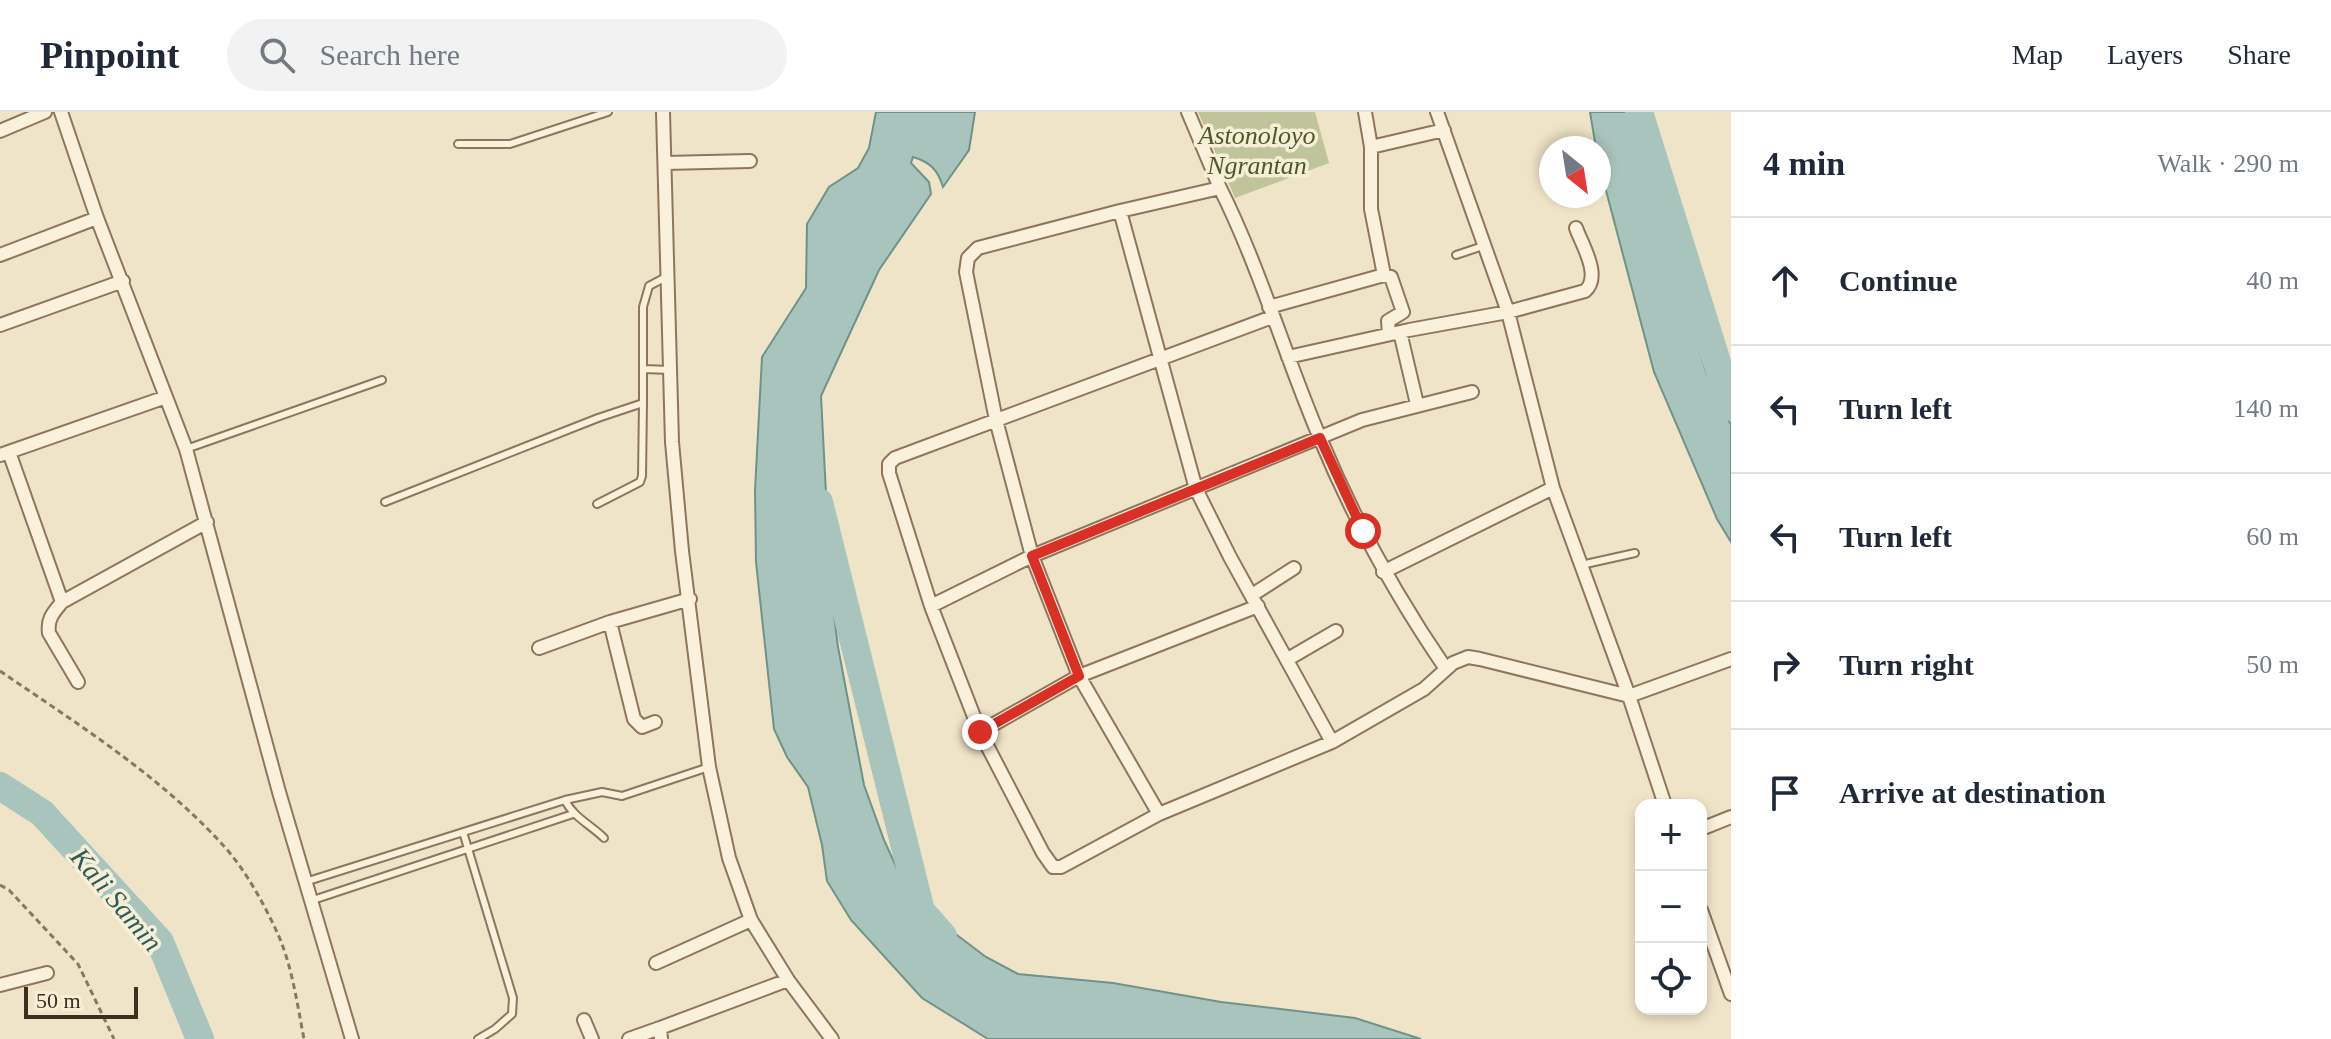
<!DOCTYPE html>
<html lang="en">
<head>
<meta charset="utf-8">
<style>
  :root { --surface:#fff; --page:#f2f2f3; --text:#1f2937; --muted:#747a83; --line:#e0e1e3 }
  body { margin:0; font-family:"Times New Roman",serif; background:var(--page); color:var(--text) }
  .controls { position:absolute; right:24px; bottom:24px; display:grid; overflow:hidden; border-radius:16px; box-shadow:0 4px 12px #0003 }
  .controls button { width:72px; height:72px; display:grid; place-items:center; padding:0; border:0; border-bottom:2px solid var(--line); background:var(--surface); color:var(--text); font:40px sans-serif }
  .compass { position:absolute; left:1539px; top:24px; width:72px; height:72px; border-radius:50%; background:var(--surface); box-shadow:0 4px 12px #0003; rotate:150deg }
  .scale { position:absolute; left:24px; bottom:20px; width:114px; box-sizing:border-box; padding-left:8px; border:4px solid #3d2e20; border-top:0; font-size:22px; line-height:28px; white-space:nowrap; color:#3d2e20; -webkit-text-stroke:6px #f7eed8; paint-order:stroke }
  .stop { position:absolute; width:24px; height:24px; margin:-18px; border:6px solid #d93025; border-radius:50%; background:#fff }
  .stop.end { background:#d93025; border-color:#fff; box-shadow:0 2px 8px #0008 }
  .list { margin:0; padding:0; list-style:none }
  h2 { display:flex; justify-content:space-between; align-items:center; height:104px; margin:0; padding:0 32px; font-size:34px }
  h2 small { font-size:26px; font-weight:400; color:var(--muted) }
  .list li { display:grid; grid-template-columns:52px 1fr auto; gap:24px; align-items:center; box-sizing:border-box; height:128px; padding:0 32px; border-top:2px solid var(--line) }
  .list b { display:block; font-size:30px; white-space:nowrap }
  .list em { font-size:26px; font-style:normal; color:var(--muted) }
  .icon { flex:none; width:44px; height:44px; fill:none; stroke:currentColor; stroke-width:2; stroke-linecap:round; stroke-linejoin:round }
  .map { position:relative; flex:none; width:1731px; height:927px; overflow:hidden }
  header { display:flex; align-items:center; gap:48px; box-sizing:border-box; height:112px; padding:0 40px; background:var(--surface); border-bottom:2px solid var(--line) }
  header strong { font-size:38px }
  nav { display:flex; gap:44px; margin-inline-start:auto; font-size:28px }
  .search { width:560px; height:72px; background:var(--page); display:flex; align-items:center; gap:20px; box-sizing:border-box; padding:0 28px; border-radius:44px; color:var(--muted); font-size:30px }
  main { display:flex }
  aside { flex:1; background:var(--surface) }
  .map>svg:first-child { display:block }
  .cemetery { fill:#bfc49a }
  .water { fill:#a9c4bc; stroke:#6f938a; stroke-width:2 }
  .lines { fill:none; stroke-linecap:round; stroke-linejoin:round }
  .river { stroke:#a9c4bc; stroke-width:28 }
  .lane-casing { stroke:#8d765c; stroke-width:10 }
  .street-casing { stroke:#8d765c; stroke-width:16 }
  .path { stroke:#8d765c; stroke-width:3; stroke-dasharray:6 4; stroke-linecap:butt }
  .lane { stroke:#faf1dc; stroke-width:6 }
  .street { stroke:#faf1dc; stroke-width:12 }
  .route { stroke:#d93025; stroke-width:10 }
  .labels { text-anchor:middle; stroke-width:7; stroke-linejoin:round; paint-order:stroke }
  .park-label { font-size:26px; font-style:italic; fill:#4d5a26; stroke:#f7eed8 }
  .water-label { font-size:28px; font-style:italic; fill:#2f5d5a; stroke:#f7eed8 }
</style>
</head>
<body>
<header>
<strong>Pinpoint</strong>
<div class="search"><svg class="icon" aria-label="search" viewBox="0 0 24 24"><circle cx="10" cy="10" r="6"/><path d="M15 15l6 6"/></svg>Search here</div>
<nav><a>Map</a><a>Layers</a><a>Share</a></nav>
</header>
<main>
<div class="map">
<svg width="1731" height="927" viewBox="0 0 1731 927">
  <rect width="100%" height="100%" fill="#f0e4c8"/>
  <path class="cemetery" d="M1198,0H1315L1329,51L1235,86Z"/>
  <path class="water" d="M876,0H975L969,38L943,75C938,58 930,50 913,45L911,51L929,70L931,82L879,158L821,284L831,479L838,535L864,673L884,728L900,763L920,795L986,845L1018,862L1113,871L1221,890L1355,906L1421,927H988L922,886L851,808L827,769L822,733L808,675L787,645L774,617L756,450L755,378L762,245L806,176L807,112L829,75L858,56L869,36Z
    M1590,0H1646L1661,99L1706,260L1731,313V430L1717,407L1654,260L1599,52V36H1596Z"/>
  <g class="lines">
    <path class="river" d="M1639,0L1731,295
      M819,390L921,799L943,824
      M0,674L42,701L160,830L200,927"/>
    <g class="lane-casing">
      <path id="lane" d="M458,32H510L608,0
        M1456,143L1486,133
        M644,257L670,258
        M643,291V195L649,174L666,165
        M186,337L382,268
        M385,390L598,306L643,291L642,364L640,370L597,392
        M1581,453L1635,441
        M565,688C573,705 591,713 604,726
        M463,720L513,886L512,902L495,917L478,927
        M305,770L565,688L602,680L622,684L709,655
        M310,789L573,702"/>
    </g>
    <g class="street-casing">
      <path id="street" d="M61,0L97,106L186,337L279,680L352,927
        M663,0L672,330L682,439L709,655L729,746L751,808L788,868L832,927
        M1188,0L1220,76
        M1365,0L1371,35V97L1384,163
        M1437,0L1508,200L1553,376L1629,584L1665,693
        M0,19L45,0
        M1371,35L1444,18
        M665,51L750,49
        M1120,99L1196,377L1230,445L1332,630
        M0,143L97,106
        M1269,195L1384,163L1391,165L1403,200L1388,209L1389,222
        M1272,205L895,346L889,352V361L931,494L980,620L1043,741L1053,755H1061L1159,702L1332,630L1424,577L1453,551L1468,545L1480,547L1629,584L1731,547
        M0,213L123,169
        M1400,220L1417,292
        M1288,245L1409,218L1508,200L1585,179C1602,164 1582,133 1576,116
        M9,340L62,490
        M0,343L166,285
        M1383,460L1553,376
        M1252,483L1294,456
        M931,494L1032,444L1362,308L1472,280
        M610,510L634,607L642,615L655,610
        M539,536L610,510L690,487
        M1288,547L1336,519
        M78,570L49,521C47,507 53,501 62,490L207,410
        M980,620L1079,564L1258,494
        M1159,702L1079,564L1032,444L996,308L966,160L968,146L978,136L1120,99L1220,76C1260,156 1285,244 1320,326C1354,408 1396,484 1446,557
        M1701,717L1731,705
        M1701,798L1731,882
        M656,851L751,808
        M0,873L47,861
        M584,908L592,927
        M629,927L660,916
        M661,927L660,916L788,868"/>
    </g>
    <path class="path" d="M0,559C76,611 159,663 222,732C245,757 263,790 277,820C292,853 297,891 304,927
      M0,773L9,778L78,852L114,927"/>
    <use href="#lane" class="lane"/>
    <use href="#street" class="street"/>
  </g>
  <g class="lines">
    <path class="route" d="M980,620L1079,564L1032,444L1320,326L1363,419"/>
  </g>
  <g class="labels">
    <g class="park-label">
      <text x="1257" y="32">Astonoloyo<tspan x="1257" dy="30">Ngrantan</tspan></text>
    </g>
    <g class="water-label">
      <text transform="translate(117 787) rotate(50)" y="10">Kali Samin</text>
    </g>
  </g>
</svg>
<div class="controls">
<button>+</button>
<button>−</button>
<button><svg class="icon" aria-label="locate" viewBox="0 0 24 24"><circle cx="12" cy="12" r="6"/><path d="M12 2v4M12 18v4M2 12h4M18 12h4"/></svg></button>
</div>
<svg class="compass" viewBox="-18 -18 36 36"><path d="M0-13l5 13h-10z" fill="#e53935"/><path d="M0 13l5-13h-10z" fill="#747a83"/></svg>
<div class="scale">50 m</div>
<div class="stop" style="left:1363px;top:419px"></div>
<div class="stop end" style="left:980px;top:620px"></div>
</div>
<aside>
<h2>4 min<small>Walk · 290 m</small></h2>
<ul class="list">
<li><svg class="icon" aria-label="ahead" viewBox="0 0 24 24"><path d="M12 20V5M6 11l6-6 6 6"/></svg><div><b>Continue</b></div><em>40 m</em></li>
<li><svg class="icon" aria-label="left" viewBox="0 0 24 24"><path d="M17 20v-9H6M10 6l-5 5 5 5"/></svg><div><b>Turn left</b></div><em>140 m</em></li>
<li><svg class="icon" aria-label="left" viewBox="0 0 24 24"><path d="M17 20v-9H6M10 6l-5 5 5 5"/></svg><div><b>Turn left</b></div><em>60 m</em></li>
<li><svg class="icon" aria-label="right" viewBox="0 0 24 24"><path d="M7 20v-9h11M14 6l5 5-5 5"/></svg><div><b>Turn right</b></div><em>50 m</em></li>
<li><svg class="icon" aria-label="arrive" viewBox="0 0 24 24"><path d="M6 21V4h12l-3 4 3 4H6"/></svg><div><b>Arrive at destination</b></div></li>
</ul>
</aside>
</main>
</body>
</html>
